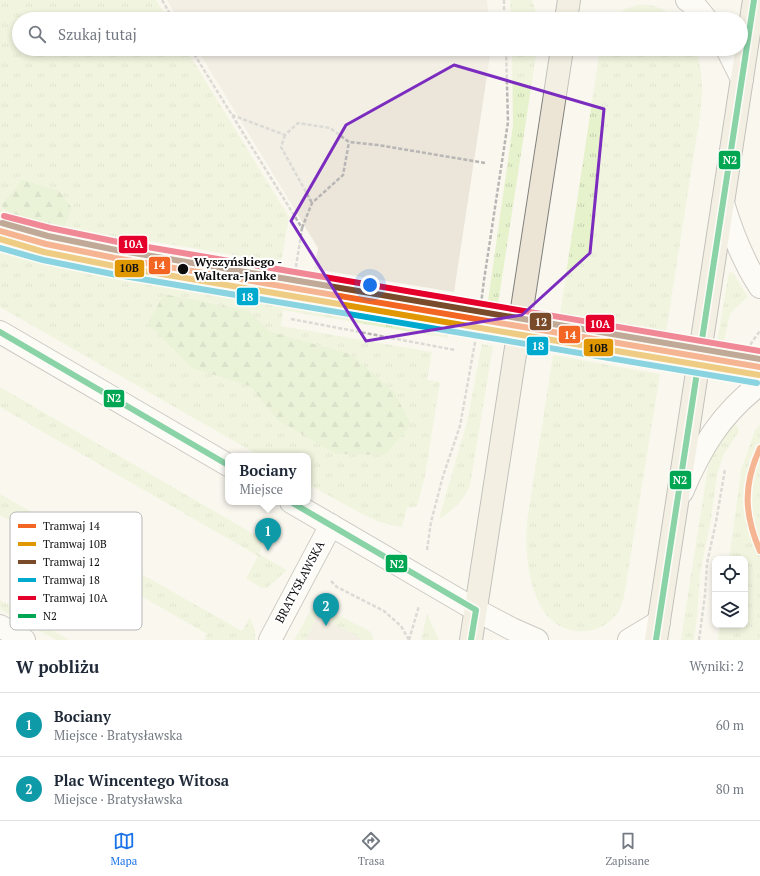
<!DOCTYPE html>
<html lang="pl">
<head>
<meta charset="utf-8">
<style>
  :root { --surface:#fff; --page:#f6f6f7; --text:#1f2937; --muted:#747a83; --line:#e0e1e3; --accent:#1a73e8 }
  body { margin:0; font-family:"PT Serif",serif; background:var(--page); color:var(--text) }
  .controls { position:absolute; right:12px; bottom:12px; display:grid; overflow:hidden; border-radius:8px; box-shadow:0 2px 6px #0003 }
  .controls button { width:36px; height:36px; display:grid; place-items:center; padding:0; border:0; border-bottom:1px solid var(--line); background:var(--surface); color:var(--text); font:20px sans-serif }
  .you { position:absolute; left:370px; top:285px; width:14px; height:14px; margin:-10px; border:3px solid #fff; border-radius:50%; background:#1a73e8; box-shadow:0 0 0 6px #1a73e833 }
  .badge { display:grid; place-items:center; width:26px; height:26px; border-radius:50%; background:var(--accent); color:#fff; font-size:13px; font-weight:700 }
  .pin { position:absolute; translate:-50% -33px; filter:drop-shadow(0 1px 2px #0008) }
  .pin::after { content:''; position:absolute; top:21px; width:14px; height:12px; background:inherit; clip-path:polygon(0 0,100% 0,50% 100%) }
  .popup { position:absolute; left:225px; top:453px; width:86px; height:52px; box-sizing:border-box; display:grid; place-content:center; border-radius:8px; background:var(--surface); filter:drop-shadow(0 1px 3px #0005); font-size:13px; white-space:nowrap; color:var(--muted) }
  .popup b { font-size:15px; color:var(--text) }
  .popup::after { content:''; position:absolute; left:50%; top:100%; margin-left:-8px; border:8px solid transparent; border-top-color:var(--surface) }
  .list { margin:0; padding:0; list-style:none }
  h2 { display:flex; justify-content:space-between; align-items:center; height:52px; margin:0; padding:0 16px; font-size:17px }
  h2 small { font-size:13px; font-weight:400; color:var(--muted) }
  .list li { display:grid; grid-template-columns:26px 1fr auto; gap:12px; align-items:center; box-sizing:border-box; height:64px; padding:0 16px; border-top:1px solid var(--line) }
  .list b { display:block; font-size:15px; white-space:nowrap }
  .list p { margin:0; font-size:13px; white-space:nowrap; color:var(--muted) }
  .list em { font-size:13px; font-style:normal; color:var(--muted) }
  .icon { flex:none; width:22px; height:22px; fill:none; stroke:currentColor; stroke-width:2; stroke-linecap:round; stroke-linejoin:round }
  .map { position:relative; flex:none; width:760px; height:640px; overflow:hidden }
  .search { position:absolute; background:var(--surface); box-shadow:0 2px 6px #0003; left:12px; right:12px; top:12px; height:44px; display:flex; align-items:center; gap:10px; box-sizing:border-box; padding:0 14px; border-radius:22px; color:var(--muted); font-size:15px }
  .sheet { height:180px; background:var(--surface) }
  nav { display:flex; justify-content:space-around; align-items:center; box-sizing:border-box; height:56px; border-top:1px solid var(--line); background:var(--surface); font-size:11px; color:var(--muted) }
  nav a { display:grid; justify-items:center; gap:2px }
  nav .on { color:var(--accent) }
  .map>svg:first-child { display:block }
  .grass { fill:url(#grass-tufts) }
  .forest { fill:url(#forest-firs) }
  .plaza { fill:#ebe5da }
  .lines { fill:none; stroke-linecap:round; stroke-linejoin:round }
  .minor-casing { stroke:#93928e; stroke-width:24 }
  .major-casing { stroke:#807f7c; stroke-width:24 }
  .path { stroke:#b7b6b5; stroke-width:2.5; stroke-dasharray:4 2; stroke-linecap:butt }
  .minor { stroke:#fefefd; stroke-width:22 }
  .major { stroke:#ece5d6; stroke-width:22 }
  .bus-1-casing { stroke:#fff; stroke-width:9 }
  .bus-1 { stroke:#00a651; stroke-width:6 }
  .tram-1-casing { stroke:#fff; stroke-width:9 }
  .tram-2-casing { stroke:#fff; stroke-width:9 }
  .tram-3-casing { stroke:#fff; stroke-width:9 }
  .tram-4-casing { stroke:#fff; stroke-width:9 }
  .tram-5-casing { stroke:#fff; stroke-width:9 }
  .tram-1 { stroke:#f26522; stroke-width:6 }
  .tram-2 { stroke:#e09701; stroke-width:6 }
  .tram-3 { stroke:#7a4b2a; stroke-width:6 }
  .tram-4 { stroke:#00a9ce; stroke-width:6 }
  .tram-5 { stroke:#e4002b; stroke-width:6 }
  .marked { fill:none; stroke:#7b2cbf; stroke-width:3; stroke-linejoin:round }
  .stop-dot { fill:#0c0c0c; stroke:#fff; stroke-width:1.5 }
  .labels { text-anchor:middle; stroke-width:4; stroke-linejoin:round; paint-order:stroke }
  .stop-label { font-size:12px; font-weight:bold; fill:#0c0c0c; stroke:#fff; text-anchor:start }
  .street-label { font-size:12px; fill:#0c0c0c; stroke:#fff }
  .key { fill:#fff; stroke:#b6b6b6; stroke-width:1 }
  .key-label { font-size:11px; fill:#0c0c0c }
  .line-badge { stroke:#fff; stroke-width:1.5 }
  .badge-label { font-size:11px; text-anchor:middle; font-weight:bold; fill:#fff }
  .pale-badge-label { font-size:11px; text-anchor:middle; font-weight:bold; fill:#111 }
</style>
</head>
<body>
<div class="map">
<svg width="760" height="640" viewBox="0 0 760 640">
  <defs>
    <pattern id="grass-tufts" width="24" height="20" patternUnits="userSpaceOnUse"><rect width="24" height="20" fill="#e6f2cc"/><path d="M3 7l-1-3M5 7V3M7 7l1-3M15 17l-1-3M17 17v-4M19 17l1-3" fill="none" stroke="#c4ceae"/></pattern>
    <pattern id="forest-firs" width="22" height="20" patternUnits="userSpaceOnUse"><rect width="22" height="20" fill="#d7eaba"/><path d="M5 1l3.5 6h-7zM16 11l3.5 6h-7z" fill="#b7c89f"/></pattern>
  </defs>
  <rect width="100%" height="100%" fill="#faf7ef"/>
  <path class="grass" d="M0,0H156L168,19H19V49H186L289,217L281,263L144,240L141,256L452,309L447,338L283,310L281,326L432,352L427,380L440,382L425,476L417,506L407,508L402,527L379,522L362,514L308,484V456H260L0,307Z
    M510,0H532L538,19H511Z
    M637,5C653,4 664,8 676,19H613L625,9Z
    M512,49H537L496,317L486,315L513,125Z
    M600,49H696C703,72 703,92 700,116L664,345L558,327Z
    M732,272L733,273L748,297L732,311L729,317L722,354H715L728,277L729,273Z
    M482,344L493,346L470,486C463,501 454,510 439,519L467,422Z
    M553,355L660,374L624,597C622,603 620,611 615,616C594,640 556,635 541,607C527,581 525,549 527,521Z
    M0,387L266,541L259,554L287,570L267,588H261L246,578L258,556L0,407Z
    M732,422L737,426L739,431L723,456L717,474L711,520L700,573L697,617L694,640H681L708,466L713,452Z
    M760,424V640H718L720,625H745V559H729L741,470L755,430Z
    M0,494L242,631L250,617L255,631V640H204L207,634L0,515Z
    M0,600L69,640H56L0,609Z
    M315,603L371,632L374,640H294Z
    M427,614L439,640H421Z"/>
  <path class="forest" d="M22,180L59,191L72,208L64,227L36,230L1,206Z
    M164,294L248,311L271,332L350,354L394,392L411,424L385,455L336,454L278,420L250,386L192,368L148,323Z"/>
  <path class="plaza" d="M167,0H487L489,19H178Z
    M197,49H491L454,292L314,269L318,248Z
    M318,616L359,637L361,640H305Z"/>
  <g class="lines">
    <g class="minor-casing">
      <path id="minor" d="M687,0L697,8L706,19
        M727,49L742,79
        M723,203C732,233 743,261 760,287
        M0,332L228,465
        M682,492C701,447 721,414 760,384
        M291,502L476,610L512,629L537,640
        M0,626L24,640
        M270,640L331,525
        M629,640L659,622"/>
    </g>
    <g class="major-casing">
      <path id="major" d="M566,19L569,0
        M471,640L562,49
        M656,640L754,0"/>
    </g>
    <path class="path" d="M162,0L173,19
      M504,0V19
      M191,49L302,228L295,273L463,303
      M232,115L285,135L298,123L330,128L349,142L378,145L485,163
      M285,135L281,147L312,203
      M302,228L312,203L343,175L349,142
      M149,248L295,273
      M291,319L455,350
      M746,362C744,351 754,339 760,331
      M427,550L431,522L443,476L460,426L479,320L484,280L508,122L506,49
      M331,581L337,587L384,611L401,626L409,640
      M409,640L419,606
      M699,640L705,595L707,563L716,522L725,469"/>
    <use href="#minor" class="minor"/>
    <use href="#major" class="major"/>
    <g class="bus-1-casing">
      <path id="bus-1" d="M0,332L228,465
        M291,502L476,610L471,640
        M656,640L754,0"/>
    </g>
    <use href="#bus-1" class="bus-1"/>
    <g class="tram-1-casing">
      <path id="tram-1" d="M0,231L46,244L115,258L760,367
        M760,448C743,485 744,514 760,551"/>
    </g>
    <g class="tram-2-casing">
      <path id="tram-2" d="M0,239L44,252L114,266L759,375"/>
    </g>
    <g class="tram-3-casing">
      <path id="tram-3" d="M2,223L48,236L116,250L760,359"/>
    </g>
    <g class="tram-4-casing">
      <path id="tram-4" d="M0,248L43,260L112,274L757,383"/>
    </g>
    <g class="tram-5-casing">
      <path id="tram-5" d="M4,216L50,228L118,242L760,351"/>
    </g>
    <use href="#tram-1" class="tram-1"/>
    <use href="#tram-2" class="tram-2"/>
    <use href="#tram-3" class="tram-3"/>
    <use href="#tram-4" class="tram-4"/>
    <use href="#tram-5" class="tram-5"/>
  </g>
  <path d="M0 0H760V640H0ZM454,65L604,109L590,253L522,315L366,341L291,221L346,125Z" fill="#faf7ef" fill-opacity=".55" fill-rule="evenodd"/>
  <path class="marked" d="M454,65L604,109L590,253L522,315L366,341L291,221L346,125Z"/>
  <circle class="stop-dot" cx="183" cy="269" r="6"/>
  <g class="labels">
    <g class="stop-label">
      <text x="194" y="266">Wyszyńskiego -<tspan x="194" dy="14">Waltera-Janke</tspan></text>
    </g>
    <g class="street-label">
      <text transform="translate(300 582) rotate(-62)" y="4">BRATYSŁAWSKA</text>
    </g>
  </g>
  <rect x="10" y="512" width="132" height="118" rx="6" class="key"/>
  <rect x="18" y="524" width="18" height="4" fill="#f26522"/>
  <rect x="18" y="542" width="18" height="4" fill="#e09701"/>
  <rect x="18" y="560" width="18" height="4" fill="#7a4b2a"/>
  <rect x="18" y="578" width="18" height="4" fill="#00a9ce"/>
  <rect x="18" y="596" width="18" height="4" fill="#e4002b"/>
  <rect x="18" y="614" width="18" height="4" fill="#00a651"/>
  <g class="key-label">
    <text x="43" y="530">Tramwaj 14</text>
    <text x="43" y="548">Tramwaj 10B</text>
    <text x="43" y="566">Tramwaj 12</text>
    <text x="43" y="584">Tramwaj 18</text>
    <text x="43" y="602">Tramwaj 10A</text>
    <text x="43" y="620">N2</text>
  </g>
  <g class="line-badge">
    <rect x="718" y="150" width="23" height="20" rx="4" fill="#00a651"/>
    <rect x="118" y="235" width="30" height="19" rx="4" fill="#e4002b"/>
    <rect x="148" y="256" width="23" height="19" rx="4" fill="#f26522"/>
    <rect x="114" y="259" width="31" height="19" rx="4" fill="#e09701"/>
    <rect x="236" y="287" width="23" height="19" rx="4" fill="#00a9ce"/>
    <rect x="529" y="312" width="23" height="19" rx="4" fill="#7a4b2a"/>
    <rect x="585" y="314" width="30" height="19" rx="4" fill="#e4002b"/>
    <rect x="558" y="325" width="23" height="19" rx="4" fill="#f26522"/>
    <rect x="526" y="336" width="23" height="20" rx="4" fill="#00a9ce"/>
    <rect x="583" y="338" width="31" height="19" rx="4" fill="#e09701"/>
    <rect x="103" y="389" width="22" height="19" rx="4" fill="#00a651"/>
    <rect x="669" y="470" width="23" height="20" rx="4" fill="#00a651"/>
    <rect x="385" y="554" width="23" height="19" rx="4" fill="#00a651"/>
  </g>
  <g class="badge-label">
    <text x="730" y="164">N2</text>
    <text x="133" y="248">10A</text>
    <text x="159" y="269">14</text>
    <text x="247" y="301">18</text>
    <text x="541" y="326">12</text>
    <text x="600" y="328">10A</text>
    <text x="570" y="339">14</text>
    <text x="538" y="350">18</text>
    <text x="114" y="402">N2</text>
    <text x="680" y="484">N2</text>
    <text x="397" y="568">N2</text>
  </g>
  <g class="pale-badge-label">
    <text x="129" y="272">10B</text>
    <text x="598" y="352">10B</text>
  </g>
</svg>
<div class="controls">
<button><svg class="icon" aria-label="locate" viewBox="0 0 24 24"><circle cx="12" cy="12" r="6"/><path d="M12 2v4M12 18v4M2 12h4M18 12h4"/></svg></button>
<button><svg class="icon" aria-label="layers" viewBox="0 0 24 24"><path d="M12 4l9 5-9 5-9-5zM3 14l9 5 9-5"/></svg></button>
</div>
<div class="you"></div>
<div class="pin badge" style="left:268px;top:551px;background:#0f9aa8">1</div>
<div class="popup"><b>Bociany</b>Miejsce</div>
<div class="pin badge" style="left:326px;top:626px;background:#0f9aa8">2</div>
<div class="search"><svg class="icon" aria-label="search" viewBox="0 0 24 24"><circle cx="10" cy="10" r="6"/><path d="M15 15l6 6"/></svg>Szukaj tutaj</div>
</div>
<section class="sheet">
<h2>W pobliżu<small>Wyniki: 2</small></h2>
<ul class="list">
<li><span class="badge" style="background:#0f9aa8">1</span><div><b>Bociany</b><p>Miejsce · Bratysławska</p></div><em>60 m</em></li>
<li><span class="badge" style="background:#0f9aa8">2</span><div><b>Plac Wincentego Witosa</b><p>Miejsce · Bratysławska</p></div><em>80 m</em></li>
</ul>
</section>
<nav>
<a class="on"><svg class="icon" aria-label="map" viewBox="0 0 24 24"><path d="M3 6l6-2 6 2 6-2v14l-6 2-6-2-6 2zM9 4v14M15 6v14"/></svg>Mapa</a>
<a><svg class="icon" aria-label="directions" viewBox="0 0 24 24"><path d="M12 3l9 9-9 9-9-9zM9 14v-3h6M13 9l2 2-2 2"/></svg>Trasa</a>
<a><svg class="icon" aria-label="saved" viewBox="0 0 24 24"><path d="M7 4h10v16l-5-4-5 4z"/></svg>Zapisane</a>
</nav>
</body>
</html>
